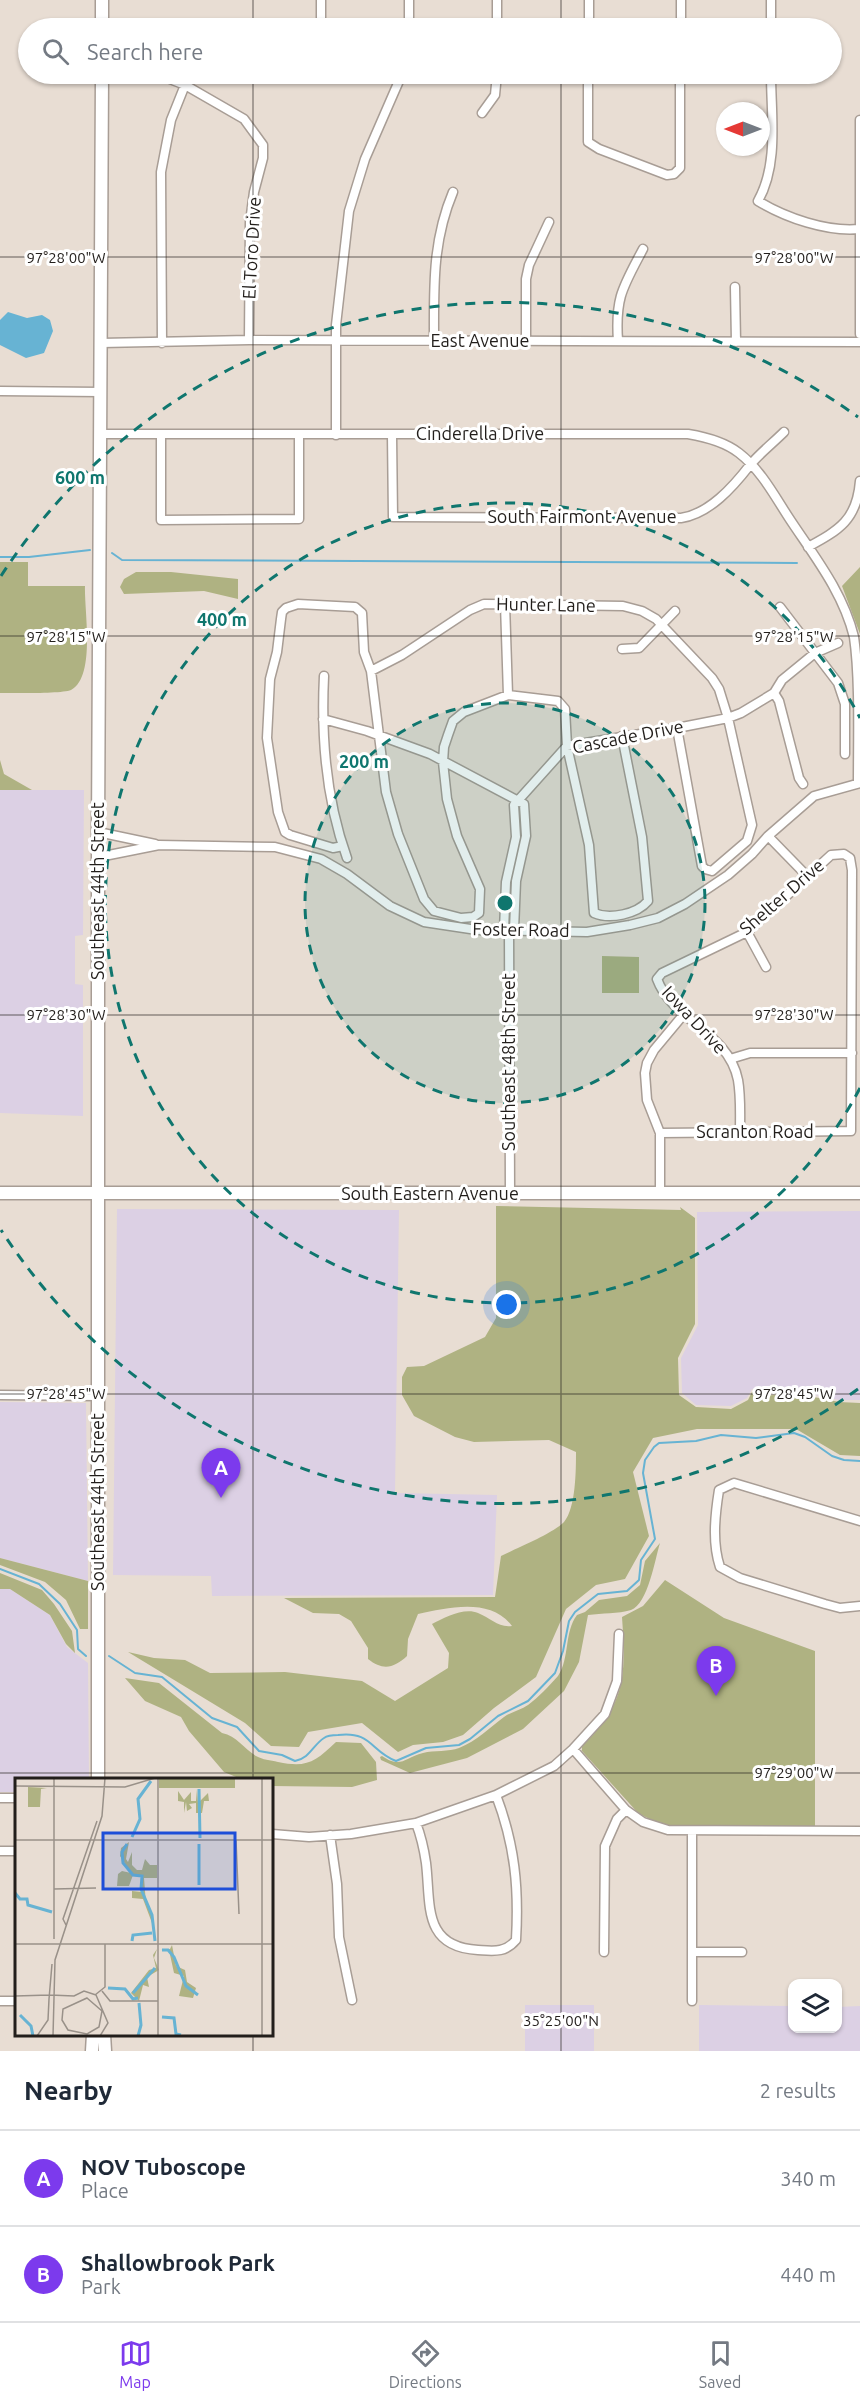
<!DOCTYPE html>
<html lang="en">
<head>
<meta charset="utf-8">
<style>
  :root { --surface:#fff; --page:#f2f2f3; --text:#1f2937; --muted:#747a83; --line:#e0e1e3; --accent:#7c3aed }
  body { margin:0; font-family:Ubuntu,sans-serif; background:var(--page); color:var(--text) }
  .controls { position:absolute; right:18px; bottom:18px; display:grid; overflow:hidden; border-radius:12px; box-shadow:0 2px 4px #0004 }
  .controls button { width:54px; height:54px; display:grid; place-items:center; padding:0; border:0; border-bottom:2px solid var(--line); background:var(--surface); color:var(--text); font:30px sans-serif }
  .compass { position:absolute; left:716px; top:102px; width:54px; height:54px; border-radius:50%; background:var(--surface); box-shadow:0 2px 4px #0004; rotate:270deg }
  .you { position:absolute; left:507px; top:1305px; width:21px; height:21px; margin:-15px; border:4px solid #fff; border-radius:50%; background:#1a73e8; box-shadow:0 0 0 9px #1a73e833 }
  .badge { display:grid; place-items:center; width:39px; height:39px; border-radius:50%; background:var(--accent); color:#fff; font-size:20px; font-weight:700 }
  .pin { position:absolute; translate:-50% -50px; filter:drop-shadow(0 2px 3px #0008) }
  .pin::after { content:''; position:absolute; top:32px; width:21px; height:18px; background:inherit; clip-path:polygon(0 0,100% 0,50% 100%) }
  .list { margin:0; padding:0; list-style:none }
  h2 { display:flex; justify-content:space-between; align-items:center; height:78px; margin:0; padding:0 24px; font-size:26px }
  h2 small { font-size:20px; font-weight:400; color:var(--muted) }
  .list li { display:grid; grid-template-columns:39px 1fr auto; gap:18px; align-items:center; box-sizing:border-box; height:96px; padding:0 24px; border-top:2px solid var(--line) }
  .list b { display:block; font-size:22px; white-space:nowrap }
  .list p { margin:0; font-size:20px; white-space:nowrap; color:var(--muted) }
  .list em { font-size:20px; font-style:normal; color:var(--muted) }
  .icon { flex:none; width:33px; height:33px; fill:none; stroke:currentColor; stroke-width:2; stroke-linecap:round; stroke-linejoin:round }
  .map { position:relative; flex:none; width:860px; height:2051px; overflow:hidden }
  .search { position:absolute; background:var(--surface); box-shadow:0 2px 4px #0004; left:18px; right:18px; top:18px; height:66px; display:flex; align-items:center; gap:15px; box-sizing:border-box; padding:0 21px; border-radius:33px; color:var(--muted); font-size:22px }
  .sheet { height:270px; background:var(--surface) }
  nav { display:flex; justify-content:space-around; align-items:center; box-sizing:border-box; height:84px; border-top:2px solid var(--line); background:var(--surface); font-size:16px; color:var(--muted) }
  nav a { display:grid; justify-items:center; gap:3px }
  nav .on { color:var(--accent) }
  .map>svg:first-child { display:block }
  .industrial { fill:#dcd0e4 }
  .green { fill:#afb282 }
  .water { fill:#67b3d3 }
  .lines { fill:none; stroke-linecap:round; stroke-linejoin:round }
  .stream { stroke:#67b3d3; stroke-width:2 }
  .street-casing { stroke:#a89d95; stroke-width:11 }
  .secondary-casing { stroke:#a89d95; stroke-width:15 }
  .street { stroke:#fff; stroke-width:8 }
  .secondary { stroke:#fff; stroke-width:12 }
  .ticks { fill:none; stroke:#221e1b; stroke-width:1.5; stroke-opacity:0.45 }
  .ring { fill:none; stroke:#0f766e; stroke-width:3; stroke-dasharray:10 8 }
  .labels { text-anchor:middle; stroke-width:6; stroke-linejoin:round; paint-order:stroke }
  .street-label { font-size:18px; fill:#221e1b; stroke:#fff }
  .inset-river { fill:none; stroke:#67b3d3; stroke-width:3 }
  .inset-road { fill:none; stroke:#999189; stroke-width:1.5 }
  .view { fill:#1d4ed8; fill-opacity:0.15; stroke:#1d4ed8; stroke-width:3 }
  .inset-edge { fill:none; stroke:#221e1b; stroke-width:3 }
  .ticks-label { font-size:15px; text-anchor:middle; fill:#221e1b; stroke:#fff; stroke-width:6; stroke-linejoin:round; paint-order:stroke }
  .centre { fill:#0f766e; stroke:#fff; stroke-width:3 }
  .ring-label { font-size:18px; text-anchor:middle; font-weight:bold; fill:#0f766e; stroke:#fff; stroke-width:6; stroke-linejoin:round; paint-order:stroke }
</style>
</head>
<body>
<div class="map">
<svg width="860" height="2051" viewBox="0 0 860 2051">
  <rect width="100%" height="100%" fill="#e8ddd3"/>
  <path class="industrial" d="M0,790H84L83,935L75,936V984L83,985V1116L0,1113Z
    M117,1209L399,1210L395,1493L497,1495L493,1595L212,1596L211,1576L113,1575Z
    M860,1211V1400H839L794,1391L762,1393L752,1389L747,1398L731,1406L696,1405L682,1393L681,1358L698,1325L697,1212Z
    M0,1402L86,1403L88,1581L0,1558Z
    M0,1589H10L50,1615L67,1647L88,1663L89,1779L16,1780V1792H0Z
    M525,2005H594V2051H525Z
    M699,2005L792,2006V2028H838V2007L860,2006V2051H699Z"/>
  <path class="green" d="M0,562H28V586H85C84,610 96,677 71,690C61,694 13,693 0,693Z
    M860,567V634L842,586Z
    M136,572H171L238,579V599L204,591L124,594L120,587L124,579Z
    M0,760L4,774L32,790H0Z
    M602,956L639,957V993H602Z
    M496,1206L681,1210L680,1207L695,1218V1324L678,1358L679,1395L696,1407L731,1409L748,1400L752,1392L763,1396L794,1393L839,1402L860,1403V1456L840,1455L796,1429H697L653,1438L633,1472L649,1536L625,1579L596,1585L566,1609L536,1677L494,1708L463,1735L443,1742L413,1745L398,1752L362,1723L308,1732L299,1747L271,1746L245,1723L128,1652L154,1658L185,1660L210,1673L285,1672L362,1681L395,1701L448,1668L449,1653L432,1624C444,1618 464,1607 478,1613C491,1618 498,1628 512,1626C490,1597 448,1608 418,1614L408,1639L407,1656C394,1668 383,1671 368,1659V1648L351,1621L339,1614L313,1613L284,1598L495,1597L501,1556C517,1548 552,1534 564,1522C576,1508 576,1469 576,1452L549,1440L474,1442L455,1437L414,1416L402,1395V1377L407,1367L424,1366L485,1337L496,1318Z
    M660,1543C655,1559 648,1604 631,1610C618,1614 602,1613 588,1615L579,1662L564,1691L523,1729L467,1758L410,1773L381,1760L380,1757L382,1756C401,1769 404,1758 423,1753C434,1750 449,1752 459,1748C477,1741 489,1728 504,1717C511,1712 521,1710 528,1705C538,1698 550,1685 558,1676C570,1658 564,1632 577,1615L585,1612L599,1600L627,1596L640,1585L645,1561Z
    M0,1558L88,1581V1629H80L66,1600L45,1582L0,1565Z
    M0,1573L42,1590L54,1604L72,1631L75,1653L66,1644L50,1615L10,1589H0Z
    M665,1580L724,1618L815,1651V1826L678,1827L657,1823L638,1813L582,1751V1746C626,1704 626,1675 622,1617L643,1606Z
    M125,1678L159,1683L222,1733C237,1736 243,1748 256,1756C263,1760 270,1760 278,1762C307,1768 315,1762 336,1742L361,1743L376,1762L377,1780L352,1787L272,1786V1780L241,1779L224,1772L189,1731L181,1717L145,1701Z"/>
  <path class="water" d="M8,312L27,318L42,315L50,320L53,331L44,353L26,358L0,345V320Z"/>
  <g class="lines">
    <path class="stream" d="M112,553L122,560L797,563
      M0,557H29L90,550
      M0,1569L39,1584L60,1604L77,1630L78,1649L86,1656
      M109,1656L135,1673L162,1677L212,1718L237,1727L259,1751L282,1755L295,1761C310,1758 313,1745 324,1738C328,1735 333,1735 338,1735C372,1731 370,1751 396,1761L426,1748L459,1745L470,1739L498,1716L528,1701L555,1673L563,1651L569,1621L575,1612L598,1594L627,1591L639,1580L641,1560L655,1539L643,1473L645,1460L654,1447L659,1443L696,1441L721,1435L756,1438L794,1433L805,1437L832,1456L844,1460L860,1461"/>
    <g class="street-casing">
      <path id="street" d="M321,0V28
        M409,0V28
        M497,28V0
        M589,28V0
        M681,28V0
        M771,28V0
        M157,74L185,85L244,119L263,145V158L254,192L250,222L249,340
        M588,74V142L599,149L667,175L674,174L680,168V74
        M771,74C771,115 779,164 758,201C786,218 827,232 859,229
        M482,113L495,95L497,74
        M860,120V334
        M735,287L736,342
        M434,341C434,288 432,242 453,192
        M526,341V279L529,265L549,222
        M618,341C615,297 623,287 643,249
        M101,343L249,340L860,342
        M162,343L161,172L171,120L185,85
        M0,391L101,392
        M101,434H688C706,437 725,442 739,453C761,470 774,495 789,518C814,556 843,592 854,637C860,678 858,740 858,783
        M161,434V520L299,519V434
        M336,435V325L349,211L365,159L402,74
        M392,435L393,517L681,518C709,514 733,487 750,465C760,453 773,443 784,432
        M808,547C839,530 857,520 860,481
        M505,604L508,695
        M780,607L838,683L845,704V754
        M622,649L639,648L675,611
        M371,671L402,655L470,610L484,604L623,606L642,611L656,619L712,678L719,689L728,718L752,825L747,841L712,871L705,869L702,866L677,728
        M324,676C321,737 326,800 347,858
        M774,693L779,701L799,778L803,784
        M323,719L367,731L430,754L524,804L526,836L516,881L514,930
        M98,832L155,844
        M768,836L808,877
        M343,846L333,848L290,835L285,832L278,812L267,738L270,679L277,652L281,619L282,612L286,608L298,604L355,607L362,613L364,652L371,671L386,792L398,834L424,899L434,911L461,918L473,917L479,913L480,889L457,836L447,799L443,762L444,747L448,735L453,721L464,712L508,695L558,701L565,709L567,746L589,845L594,913C610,920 637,914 648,901L642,837L622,736
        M99,857L159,845L275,847L321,859L347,874L390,906L424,922L477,930L587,932L630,925L658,918L685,904L728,875L752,854L768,836L814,796L860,783
        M504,930L506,882L516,837L514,805L567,746L677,728L728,718L741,713L774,693L782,680L815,653L838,643
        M509,930L510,1194
        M747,932L766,967
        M730,1059L750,1053H852
        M660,1133L851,1131L852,870L850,858L844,854L831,855L747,932L662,973L657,979C673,1022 728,1031 738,1080C741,1097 740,1115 740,1132
        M660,1193V1133L647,1100L645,1073L647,1063L654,1050L684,1014
        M0,1395L98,1396
        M860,1521L734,1483L719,1490C715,1515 712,1543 720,1567L740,1578L825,1604L840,1608L860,1606
        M573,1749L626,1810L643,1822L668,1830L860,1831
        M0,1798H16
        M416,1823C421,1836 424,1849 426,1863C431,1904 422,1947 478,1950C494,1951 505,1953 516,1940C519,1888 515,1845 496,1795
        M692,1832V2001
        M272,1834L309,1837L351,1834L416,1823L496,1795L554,1766L573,1749L605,1714L617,1681L619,1634
        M330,1835L337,1884L339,1937L352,2000
        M0,1851H16
        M604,1952L605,1846L617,1819L626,1810
        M692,1952H742
        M0,2001H16"/>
    </g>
    <g class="secondary-casing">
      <path id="secondary" d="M102,0V28
        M0,1193H860
        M98,1780V832L102,74
        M104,2034L105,2051
        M92,2051L93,2034"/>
    </g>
    <use href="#street" class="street"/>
    <use href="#secondary" class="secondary"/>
  </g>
  <path class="ticks" d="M253,0V28M561,0V28M253,74V1780M561,74V2051M0,257H860M0,636H860M0,1015H860M0,1394H860M0,1773H860M253,2034V2051"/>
  <circle cx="505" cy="903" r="200" fill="#0f766e" fill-opacity=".12"/>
  <g class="ring">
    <circle cx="505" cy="903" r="200"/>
    <path d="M860 1088A400 400 0 1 1 860 718"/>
    <path d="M858 1389A601 601 0 0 1 1 1230M1 576A601 601 0 0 1 858 417"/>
  </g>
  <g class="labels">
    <g class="street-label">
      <text transform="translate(252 248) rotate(-87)" y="6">El Toro Drive</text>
      <text x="480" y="347">East Avenue</text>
      <text x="480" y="440">Cinderella Drive</text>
      <text x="582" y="523">South Fairmont Avenue</text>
      <text transform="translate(546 605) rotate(1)" y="6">Hunter Lane</text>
      <text transform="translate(628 737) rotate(-11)" y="6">Cascade Drive</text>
      <text transform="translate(98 891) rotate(-90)" y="6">Southeast 44th Street</text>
      <text transform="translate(782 897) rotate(-41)" y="6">Shelter Drive</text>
      <text transform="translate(521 930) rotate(1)" y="6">Foster Road</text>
      <text transform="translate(694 1020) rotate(47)" y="6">Iowa Drive</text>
      <text transform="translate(509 1062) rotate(-90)" y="6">Southeast 48th Street</text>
      <text x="755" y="1138">Scranton Road</text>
      <text x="430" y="1200">South Eastern Avenue</text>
      <text transform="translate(98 1502) rotate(-90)" y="6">Southeast 44th Street</text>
    </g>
  </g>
  <g transform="translate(15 1778)">
    <rect width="258" height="258" fill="#e8ddd3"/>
    <path d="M144,0H220V10H144ZM13,9L32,10L26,11L25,29H13ZM182,11L183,25L193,15L194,23H189L187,35H181V25L174,26L177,30L172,33L171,24L169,35V24L163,23V13L169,22L176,14V23H181ZM114,64L111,81L113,84L117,74V87L122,92H127L130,81L135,87H142V100H129L131,126L136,133L137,140V145L128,121L117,120V113L127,114V97H118L114,108H102L103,96L107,93L116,95L105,78L106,70ZM157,167L161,188L170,192L172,204L181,210L178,220L164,218L169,198L159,195L154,172H146L155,171ZM142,171L139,180L144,192L132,199L134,209L128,207L124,223L116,215L134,192L141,190L138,177Z" fill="#afb282"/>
    <path class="inset-river" d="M184,11L185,60M117,59L125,41L123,21L136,3M112,66L107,74L108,85L118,97L127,98L126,111L137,137L140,163M184,107V66M0,115L5,121H12L13,127L37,134M117,163L118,157L137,155M147,172H153L159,179L171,208L183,217M93,210L110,211L118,221L123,220M118,215L140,190M5,237L16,248L18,258M147,239L159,240L161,256L166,257M123,258L126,247L124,225"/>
    <path class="inset-road" d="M247,0V62M0,8L110,9L140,0M0,62H258M221,62L224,136M39,111L81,110M51,147L48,141L82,43M39,161V0M0,166H258M87,213L95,223H143M35,217L59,218L69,213L81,217M80,217L90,209V166M81,217L93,245L85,258M0,218L35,217M72,220L87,233L84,249L72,256L53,252L47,242L48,231ZM34,221L37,186M22,258L33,242L34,221M38,258L40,182L87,38L90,0M143,258V0M247,258V62"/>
    <path class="view" d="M88,55H220V111H88Z"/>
    <rect width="258" height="258" class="inset-edge"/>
  </g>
  <g class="ticks-label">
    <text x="794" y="263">97°28'00"W</text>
    <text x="66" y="263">97°28'00"W</text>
    <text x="794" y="642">97°28'15"W</text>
    <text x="66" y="642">97°28'15"W</text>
    <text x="794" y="1020">97°28'30"W</text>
    <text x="66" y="1020">97°28'30"W</text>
    <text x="794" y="1399">97°28'45"W</text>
    <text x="66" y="1399">97°28'45"W</text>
    <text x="794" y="1778">97°29'00"W</text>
    <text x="561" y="2026">35°25'00"N</text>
  </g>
  <circle cx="505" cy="903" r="9" class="centre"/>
  <g class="ring-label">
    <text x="80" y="484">600 m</text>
    <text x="222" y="626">400 m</text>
    <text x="364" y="768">200 m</text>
  </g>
</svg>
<div class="controls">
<button><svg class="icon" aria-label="layers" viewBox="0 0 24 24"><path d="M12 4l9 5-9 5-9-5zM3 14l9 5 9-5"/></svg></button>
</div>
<svg class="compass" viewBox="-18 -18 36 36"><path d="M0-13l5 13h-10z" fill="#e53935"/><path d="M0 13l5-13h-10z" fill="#747a83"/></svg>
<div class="you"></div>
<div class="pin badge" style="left:221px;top:1498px">A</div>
<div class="pin badge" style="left:716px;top:1696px">B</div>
<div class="search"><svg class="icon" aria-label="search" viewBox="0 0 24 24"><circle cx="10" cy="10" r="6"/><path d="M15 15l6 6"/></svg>Search here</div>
</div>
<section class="sheet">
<h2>Nearby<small>2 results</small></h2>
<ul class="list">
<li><span class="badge">A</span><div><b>NOV Tuboscope</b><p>Place</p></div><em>340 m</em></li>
<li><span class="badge">B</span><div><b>Shallowbrook Park</b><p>Park</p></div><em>440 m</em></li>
</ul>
</section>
<nav>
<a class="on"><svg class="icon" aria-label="map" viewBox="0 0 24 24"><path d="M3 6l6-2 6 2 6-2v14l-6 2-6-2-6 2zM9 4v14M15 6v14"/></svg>Map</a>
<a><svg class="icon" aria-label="directions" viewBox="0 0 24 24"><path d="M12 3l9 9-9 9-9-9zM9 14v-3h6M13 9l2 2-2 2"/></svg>Directions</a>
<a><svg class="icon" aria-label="saved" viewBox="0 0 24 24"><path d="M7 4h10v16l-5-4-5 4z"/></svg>Saved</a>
</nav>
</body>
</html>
